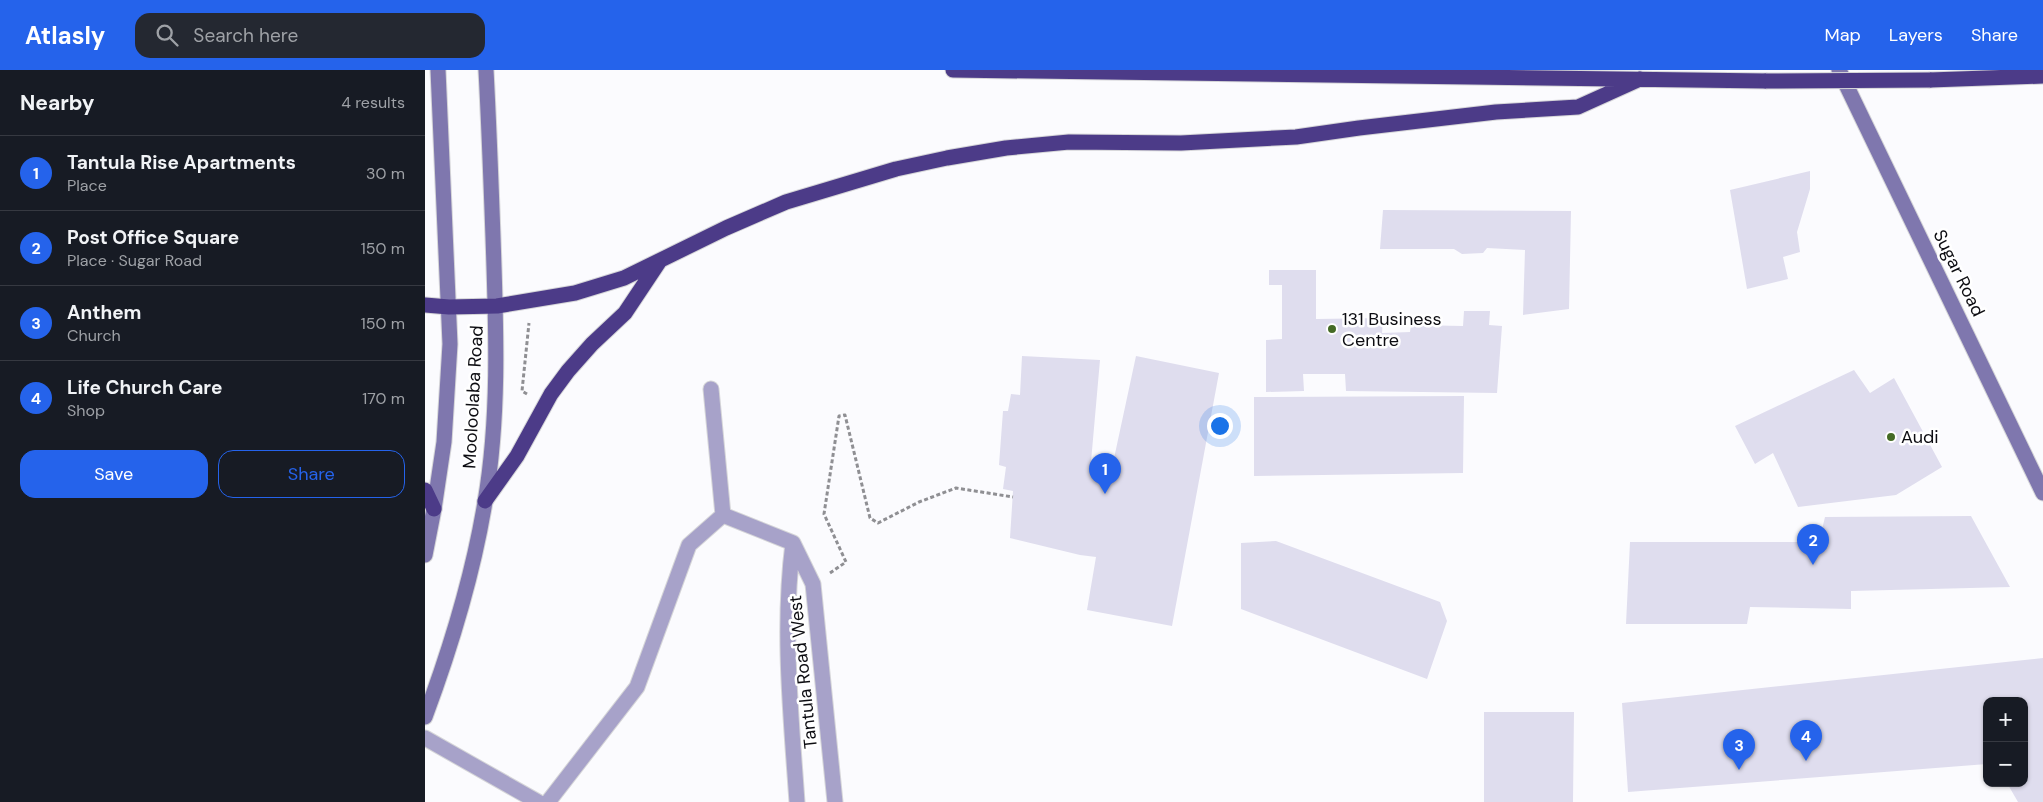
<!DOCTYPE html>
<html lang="en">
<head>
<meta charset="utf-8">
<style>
  :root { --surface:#171b24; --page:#242831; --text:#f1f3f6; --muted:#9ea1a6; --line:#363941; --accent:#2563eb }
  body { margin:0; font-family:"DM Sans",sans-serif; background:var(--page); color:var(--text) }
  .controls { position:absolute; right:15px; bottom:15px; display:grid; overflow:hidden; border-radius:10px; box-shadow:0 1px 4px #0004 }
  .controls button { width:45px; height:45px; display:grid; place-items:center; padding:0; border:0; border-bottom:1px solid var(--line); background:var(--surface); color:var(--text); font:25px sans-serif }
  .you { position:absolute; left:794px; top:355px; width:18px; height:18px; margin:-12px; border:4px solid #fff; border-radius:50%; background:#1a73e8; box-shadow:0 0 0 8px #1a73e833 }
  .badge { display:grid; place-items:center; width:32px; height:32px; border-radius:50%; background:var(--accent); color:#fff; font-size:16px; font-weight:700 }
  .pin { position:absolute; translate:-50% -41px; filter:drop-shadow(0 1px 2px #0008) }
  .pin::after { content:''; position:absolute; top:26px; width:18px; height:15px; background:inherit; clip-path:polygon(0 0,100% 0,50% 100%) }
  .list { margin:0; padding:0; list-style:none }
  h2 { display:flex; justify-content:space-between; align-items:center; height:65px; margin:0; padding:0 20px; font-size:21px }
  h2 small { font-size:16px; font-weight:400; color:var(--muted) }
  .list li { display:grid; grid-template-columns:32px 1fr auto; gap:15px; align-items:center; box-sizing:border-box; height:75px; padding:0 20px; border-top:1px solid var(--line) }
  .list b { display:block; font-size:19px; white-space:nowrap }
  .list p { margin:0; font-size:16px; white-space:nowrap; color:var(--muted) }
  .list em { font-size:16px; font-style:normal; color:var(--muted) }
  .actions { display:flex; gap:10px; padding:15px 20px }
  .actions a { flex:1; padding:11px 0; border:1px solid var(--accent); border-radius:15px; text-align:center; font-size:18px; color:var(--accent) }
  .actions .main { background:var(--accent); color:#fff }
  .icon { flex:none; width:28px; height:28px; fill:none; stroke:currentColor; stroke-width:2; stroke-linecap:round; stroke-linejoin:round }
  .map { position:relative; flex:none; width:1618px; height:732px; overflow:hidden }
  header { display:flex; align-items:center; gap:30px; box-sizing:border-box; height:70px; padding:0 25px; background:var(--accent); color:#fff }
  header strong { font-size:24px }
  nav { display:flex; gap:28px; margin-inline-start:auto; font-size:18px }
  .search { width:350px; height:45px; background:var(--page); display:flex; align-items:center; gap:12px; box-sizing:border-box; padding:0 18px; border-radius:15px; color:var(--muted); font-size:19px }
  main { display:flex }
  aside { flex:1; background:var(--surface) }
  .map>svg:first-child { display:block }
  .building { fill:#dfddee }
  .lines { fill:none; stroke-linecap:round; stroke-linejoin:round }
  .minor-casing { stroke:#d5d5d8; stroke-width:17 }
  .secondary-casing { stroke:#d5d5d8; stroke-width:17 }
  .motorway-casing { stroke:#d5d5d8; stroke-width:17 }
  .path { stroke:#8f8f93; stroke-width:3; stroke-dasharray:4 2.5; stroke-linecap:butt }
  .minor { stroke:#a7a2c9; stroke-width:15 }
  .secondary { stroke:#7f77ae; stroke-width:15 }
  .motorway { stroke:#4c3b88; stroke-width:15 }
  .motorway-bridge-casing { stroke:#d5d5d8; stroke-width:17; stroke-linecap:butt }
  .motorway-bridge { stroke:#4c3b88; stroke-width:15 }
  .poi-dot { fill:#446a25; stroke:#fff; stroke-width:2 }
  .labels { text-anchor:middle; stroke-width:5; stroke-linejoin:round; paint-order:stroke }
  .street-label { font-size:18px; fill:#0d0d12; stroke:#fff }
  .poi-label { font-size:18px; fill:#0d0d12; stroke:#fff; text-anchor:start }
</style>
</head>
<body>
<header>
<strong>Atlasly</strong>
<div class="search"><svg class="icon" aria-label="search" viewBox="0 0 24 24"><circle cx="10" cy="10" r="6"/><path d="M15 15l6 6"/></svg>Search here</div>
<nav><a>Map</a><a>Layers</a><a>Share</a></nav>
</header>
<main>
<aside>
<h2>Nearby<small>4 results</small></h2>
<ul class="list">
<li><span class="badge">1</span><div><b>Tantula Rise Apartments</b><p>Place</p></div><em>30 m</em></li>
<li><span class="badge">2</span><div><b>Post Office Square</b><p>Place · Sugar Road</p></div><em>150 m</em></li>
<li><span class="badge">3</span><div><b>Anthem</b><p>Church</p></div><em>150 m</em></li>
<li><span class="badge">4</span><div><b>Life Church Care</b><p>Shop</p></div><em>170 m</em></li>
</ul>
<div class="actions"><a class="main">Save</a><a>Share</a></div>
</aside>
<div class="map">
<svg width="1618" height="732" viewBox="0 0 1618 732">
  <rect width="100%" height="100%" fill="#fbfbfe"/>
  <path class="building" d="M1385,101V119L1372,162L1375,182L1358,187L1363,209L1322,219L1305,120Z
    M958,140L1146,141L1144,239L1098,245L1100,180L1062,178L1058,183L1037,184L1029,179H955Z
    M844,200H891V249L958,248L957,263L985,262L986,255L1038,256L1039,241H1065L1064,255L1077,256L1072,323L921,321L920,304H878L879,321L841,322V270L857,269V215H844Z
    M597,286L675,290L665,403L685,407L711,286L794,303L747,556L662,540L671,487L655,485L585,468L588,421L578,419L581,397L574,395L578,341H583L586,324L595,325Z
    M1429,300L1445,323L1469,308L1517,397L1471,425L1373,437L1348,383L1330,394L1310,356Z
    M1039,326L1038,403L829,406V327Z
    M1546,446L1585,517L1426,521V539L1325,537L1322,554H1201L1205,472H1394L1400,447Z
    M851,471L1015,532L1022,551L1002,609L816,539V473Z
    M1618,588V732H1593L1582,713H1599V631H1562V694L1203,722L1197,633Z
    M1059,642H1149L1148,732H1059Z"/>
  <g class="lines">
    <g class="minor-casing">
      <path id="minor" d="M286,319L298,445
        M368,473C357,558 366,646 372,732
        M0,668L113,732
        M123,732L212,617L264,475L298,445L368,473L388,514L410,732"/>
    </g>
    <g class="secondary-casing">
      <path id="secondary" d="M1414,0L1618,423
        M0,485L9,439L19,372L25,274L13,0
        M0,647C26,577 48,505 60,432C75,344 71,255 68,167C66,111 64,56 61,0"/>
    </g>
    <g class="motorway-casing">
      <path id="motorway" d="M528,0L1341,11
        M1505,10L1618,6
        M0,235L24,237L72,236L150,223L199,208L301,158L361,132L471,99L522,88L581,78L644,72L756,73L871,67L934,58L1071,42L1153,37L1215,9
        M0,420L9,439
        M60,431L92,386L126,324L143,301L167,274L200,243L234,192"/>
    </g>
    <path class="path" d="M102,324L97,321L104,253
      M405,503L421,492L399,444L414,346L420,345L445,448L453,453L494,432L531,418L588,427"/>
    <use href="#minor" class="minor"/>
    <use href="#secondary" class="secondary"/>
    <use href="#motorway" class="motorway"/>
    <g class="motorway-bridge-casing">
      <path id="motorway-bridge" d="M1341,11L1505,10"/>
    </g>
    <use href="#motorway-bridge" class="motorway-bridge"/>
  </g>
  <g class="poi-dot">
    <circle cx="907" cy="259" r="5"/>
    <circle cx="1466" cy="367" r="5"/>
  </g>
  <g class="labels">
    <g class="street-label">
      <text transform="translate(1534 203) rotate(64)" y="6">Sugar Road</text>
      <text transform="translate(48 327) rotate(-87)" y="6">Mooloolaba Road</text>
      <text transform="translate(378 602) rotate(-96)" y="6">Tantula Road West</text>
    </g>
    <g class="poi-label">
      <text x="917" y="255">131 Business<tspan x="917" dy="21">Centre</tspan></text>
      <text x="1476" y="373">Audi</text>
    </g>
  </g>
</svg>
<div class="controls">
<button>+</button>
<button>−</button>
</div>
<div class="you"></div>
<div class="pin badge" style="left:680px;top:424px">1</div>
<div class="pin badge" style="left:1388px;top:495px">2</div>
<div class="pin badge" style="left:1314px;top:700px">3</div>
<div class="pin badge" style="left:1381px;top:691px">4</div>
</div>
</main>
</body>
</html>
